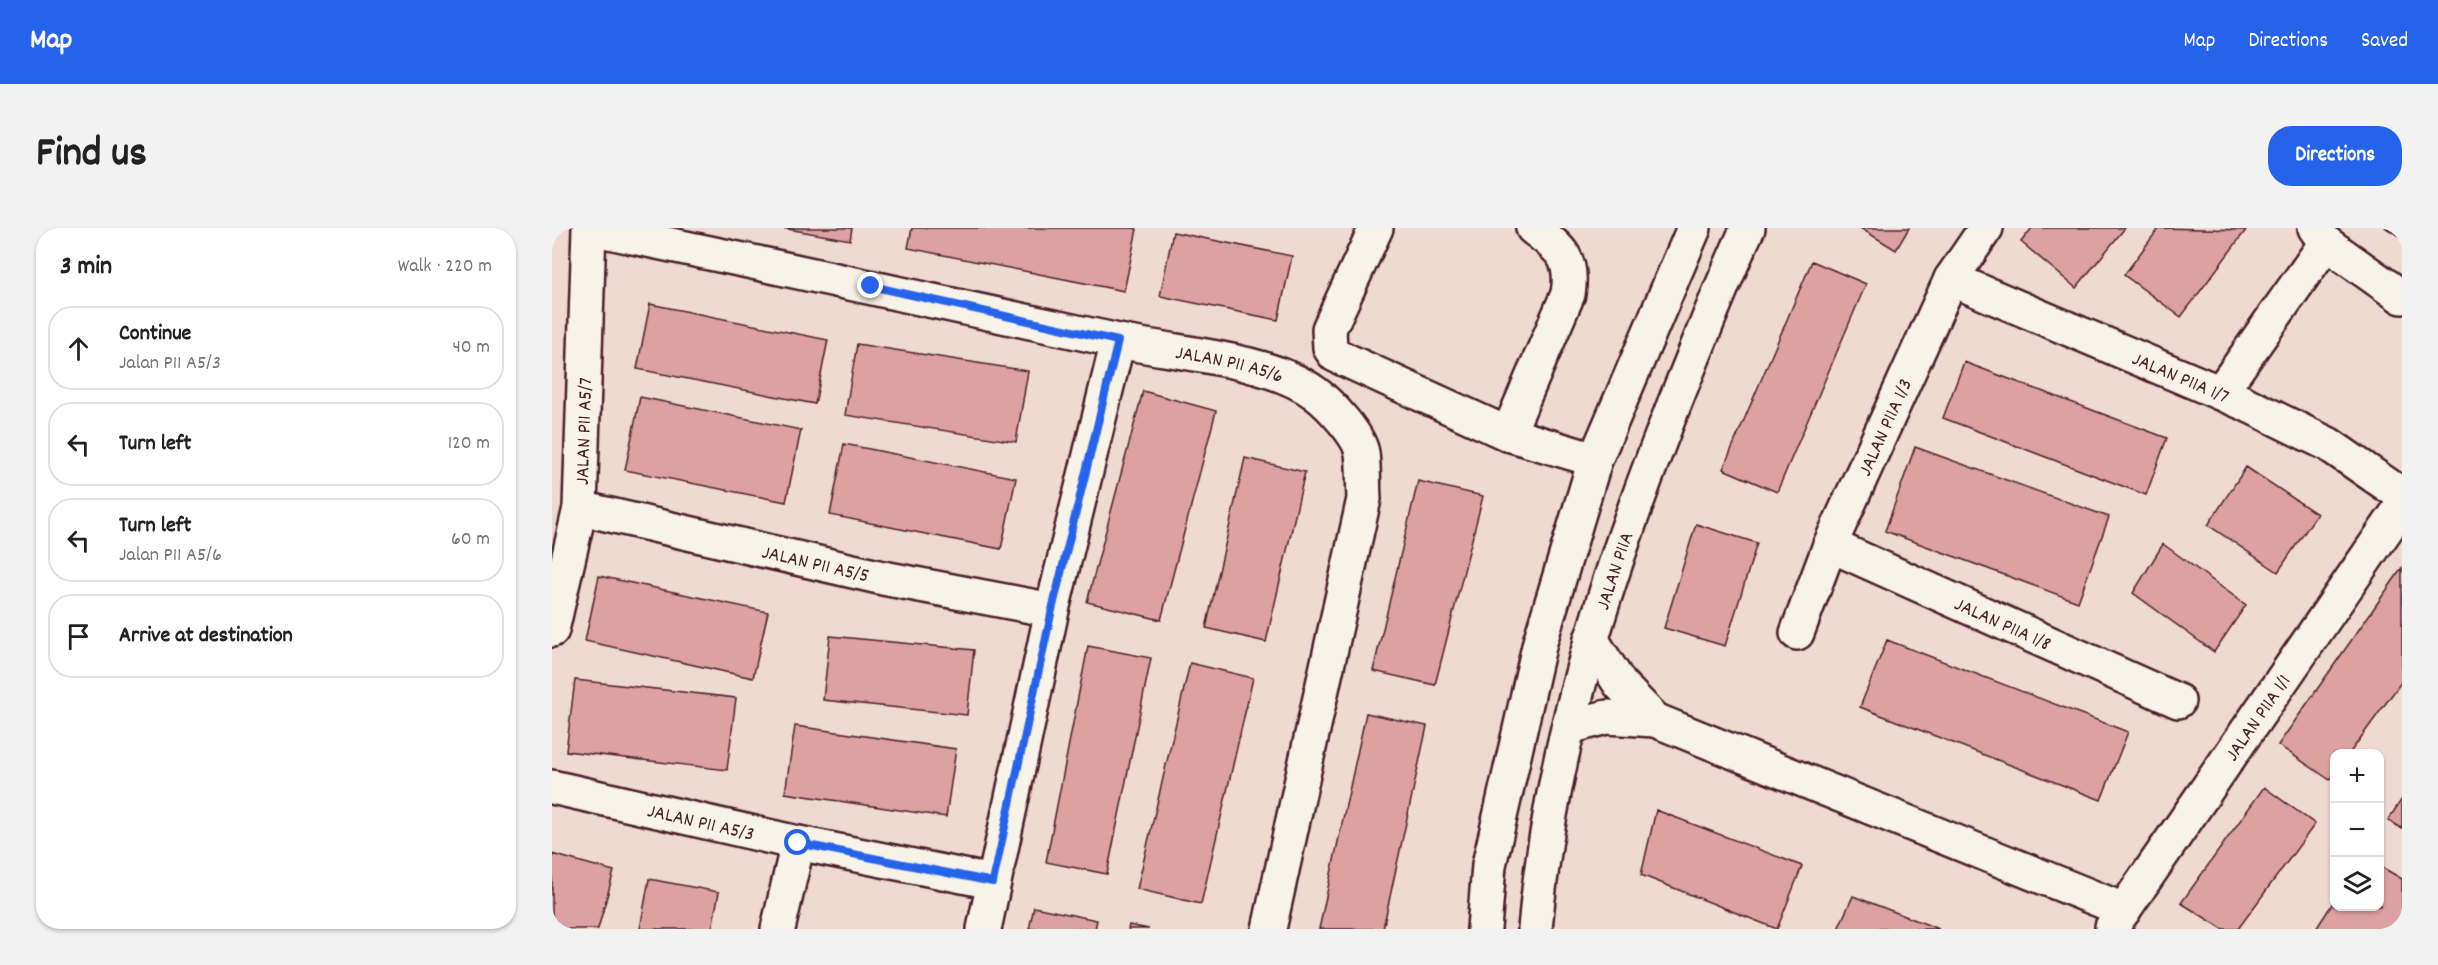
<!DOCTYPE html>
<html lang="en">
<head>
<meta charset="utf-8">
<style>
  :root { --surface:#fff; --page:#f2f2f2; --text:#222; --muted:#767676; --line:#e0e0e0; --accent:#2563eb }
  body { margin:0; font-family:Dekko,sans-serif; background:var(--page); color:var(--text) }
  .controls { position:absolute; right:18px; bottom:18px; display:grid; overflow:hidden; border-radius:12px; box-shadow:0 2px 4px #0004 }
  .controls button { width:54px; height:54px; display:grid; place-items:center; padding:0; border:0; border-bottom:2px solid var(--line); background:var(--surface); color:var(--text); font:30px sans-serif }
  .stop { position:absolute; width:18px; height:18px; margin:-14px; border:4px solid #2563eb; border-radius:50%; background:#fff }
  .stop.end { background:#2563eb; border-color:#fff; box-shadow:0 2px 6px #0008 }
  .list { margin:0; padding:0; list-style:none }
  h2 { display:flex; justify-content:space-between; align-items:center; height:78px; margin:0; padding:0 24px; font-size:26px }
  h2 small { font-size:20px; font-weight:400; color:var(--muted) }
  .list li { display:grid; grid-template-columns:39px 1fr auto; gap:18px; align-items:center; box-sizing:border-box; height:84px; margin:0 12px 12px; padding:0 12px; border:2px solid var(--line); border-radius:24px }
  .list b { display:block; font-size:22px; white-space:nowrap }
  .list p { margin:0; font-size:20px; white-space:nowrap; color:var(--muted) }
  .list em { font-size:20px; font-style:normal; color:var(--muted) }
  .icon { flex:none; width:33px; height:33px; fill:none; stroke:currentColor; stroke-width:2; stroke-linecap:round; stroke-linejoin:round }
  .map { position:relative; flex:none; width:1850px; height:701px; overflow:hidden; border-radius:24px }
  header { display:flex; align-items:center; gap:36px; box-sizing:border-box; height:84px; padding:0 30px; background:var(--accent); color:#fff }
  header strong { font-size:28px }
  nav { display:flex; gap:33px; margin-inline-start:auto; font-size:21px }
  .intro { display:flex; align-items:center; justify-content:space-between; box-sizing:border-box; height:144px; padding:0 36px }
  h1 { margin:0; font-size:42px }
  .button { padding:15px 27px; border-radius:24px; background:var(--accent); color:#fff; font-size:21px; font-weight:700 }
  main { display:flex; gap:36px; padding:0 36px }
  aside { flex:1; background:var(--surface); border-radius:24px; box-shadow:0 2px 4px #0004 }
  .map>svg:first-child { display:block }
  .building { fill:#dca1a0; stroke:#4a1f2b; stroke-width:1.5 }
  .lines { fill:none; stroke-linecap:round; stroke-linejoin:round }
  .minor-casing { stroke:#4a1f2b; stroke-width:38 }
  .minor { stroke:#f7f3e8; stroke-width:33 }
  .route { stroke:#2563eb; stroke-width:8 }
  .labels { text-anchor:middle; stroke-width:5; stroke-linejoin:round; paint-order:stroke }
  .street-label { font-size:20px; fill:#4a1f2b; stroke:#f7f3e8 }
</style>
</head>
<body>
<header>
<strong>Map</strong>
<nav><a>Map</a><a>Directions</a><a>Saved</a></nav>
</header>
<div class="intro"><h1>Find us</h1><a class="button">Directions</a></div>
<main>
<aside>
<h2>3 min<small>Walk · 220 m</small></h2>
<ul class="list">
<li><svg class="icon" aria-label="ahead" viewBox="0 0 24 24"><path d="M12 20V5M6 11l6-6 6 6"/></svg><div><b>Continue</b><p>Jalan P11 A5/3</p></div><em>40 m</em></li>
<li><svg class="icon" aria-label="left" viewBox="0 0 24 24"><path d="M17 20v-9H6M10 6l-5 5 5 5"/></svg><div><b>Turn left</b></div><em>120 m</em></li>
<li><svg class="icon" aria-label="left" viewBox="0 0 24 24"><path d="M17 20v-9H6M10 6l-5 5 5 5"/></svg><div><b>Turn left</b><p>Jalan P11 A5/6</p></div><em>60 m</em></li>
<li><svg class="icon" aria-label="arrive" viewBox="0 0 24 24"><path d="M6 21V4h12l-3 4 3 4H6"/></svg><div><b>Arrive at destination</b></div></li>
</ul>
</aside>
<div class="map">
<svg width="1850" height="701" viewBox="0 0 1850 701">
  <rect width="100%" height="100%" fill="#efdad2"/>
  <filter id="ink" filterUnits="userSpaceOnUse"><feTurbulence type="fractalNoise" baseFrequency=".0167" numOctaves="2"/><feDisplacementMap in="SourceGraphic" scale="12" xChannelSelector="R" yChannelSelector="G"/><feConvolveMatrix kernelMatrix="1 2 1 2 8 2 1 2 1" color-interpolation-filters="sRGB"/></filter>
  <g filter="url(#ink)">
    <path class="building" d="M230,0H300L298,12Z
      M360,0H581L585,1L572,63L356,20Z
      M1308,0H1357L1344,22Z
      M1480,0H1573L1524,60L1469,14Z
      M1607,0L1694,2L1629,89L1572,47Z
      M1834,0H1850V10Z
      M621,4L740,28L726,92L608,68Z
      M1260,33L1314,56L1225,264L1171,241Z
      M98,76L276,112L263,176L85,141Z
      M305,116L476,143L464,214L293,187Z
      M1412,134L1615,210L1594,267L1391,190Z
      M591,163L664,183L609,392L535,374Z
      M88,169L249,202L234,274L73,242Z
      M292,216L464,250L449,321L278,287Z
      M1363,219L1557,289L1526,374L1333,303Z
      M693,230L753,244L714,414L654,400Z
      M1694,239L1765,286L1726,344L1656,297Z
      M866,253L931,268L883,457L821,443Z
      M1144,296L1205,315L1173,418L1112,400Z
      M1611,316L1694,377L1662,424L1581,365Z
      M1850,340V453L1797,526H1782V546L1778,552L1726,517Z
      M47,348L216,384L201,450L33,413Z
      M278,408L422,422L415,487L271,472Z
      M1335,412L1576,504L1549,572L1308,479Z
      M536,418L599,430L555,646L494,634Z
      M638,435L701,450L649,676L585,661Z
      M23,452L184,470L175,542L14,523Z
      M814,485L875,498L831,701H767Z
      M243,498L404,521L394,589L233,565Z
      M1712,559L1763,596L1686,701H1671L1629,675Z
      M1850,571V601L1836,592Z
      M1104,582L1250,638L1225,701L1089,647Z
      M0,626L62,643L46,701H0Z
      M1828,638L1850,651V695L1846,701H1764L1782,673V678H1828Z
      M97,651L167,664L160,701H88Z
      M1301,668L1387,701H1286Z
      M482,679L545,692L543,701H477Z
      M577,697L597,701H576Z"/>
    <g class="lines">
      <g class="minor-casing">
        <g id="minor">
          <path id="s1" d="M38,0C213,36 388,74 562,112C621,125 716,130 763,165C778,176 807,207 810,225C812,240 811,256 812,271L717,701"/>
          <path d="M824,0L777,101L778,120L783,127L956,206L1043,232"/>
          <path d="M1763,0L1774,15L1850,69"/>
          <path id="s2" d="M1399,51L1692,175L1776,216L1850,267"/>
          <path d="M1668,165L1774,15"/>
          <path d="M956,206L1016,66C1022,29 1008,21 981,0"/>
          <path id="s3" d="M28,280L331,350L500,382"/>
          <path id="s4" d="M1278,317L1626,473"/>
          <path id="s5" d="M0,402L28,280L37,0"/>
          <path id="s6" d="M1245,405L1278,317L1399,51L1434,0"/>
          <path d="M1039,411L1068,456L1103,492"/>
          <path d="M1017,499L1055,489L1103,492L1572,682"/>
          <path id="s7" d="M0,559L246,615L441,654"/>
          <path id="s8" d="M1560,699L1850,278"/>
          <path d="M226,701L246,615"/>
          <path d="M432,701L500,382L566,113"/>
          <path d="M932,701L937,637L988,414L1043,232L1142,0"/>
          <path id="s9" d="M983,701C999,513 1059,333 1129,159C1151,106 1171,52 1196,0"/>
        </g>
      </g>
      <use href="#minor" class="minor"/>
    </g>
  </g>
  <g class="lines" filter="url(#ink)">
    <path class="route" d="M246,615L441,654L500,382L566,113L319,58"/>
  </g>
  <g class="labels">
    <g class="street-label">
      <text dy="7" stroke="none"><textPath href="#s1" startOffset="654">JALAN P11 A5/6</textPath></text>
      <text dy="7" stroke="none"><textPath href="#s2" startOffset="250">JALAN P11A 1/7</textPath></text>
      <text dy="7" stroke="none"><textPath href="#s6" startOffset="224">JALAN P11A 1/3</textPath></text>
      <text dy="7" stroke="none"><textPath href="#s5" startOffset="202">JALAN P11 A5/7</textPath></text>
      <text dy="7" stroke="none"><textPath href="#s3" startOffset="242">JALAN P11 A5/5</textPath></text>
      <text dy="7" stroke="none"><textPath href="#s9" startOffset="368">JALAN P11A</textPath></text>
      <text dy="7" stroke="none"><textPath href="#s4" startOffset="190">JALAN P11A 1/8</textPath></text>
      <text dy="7" stroke="none"><textPath href="#s8" startOffset="255">JALAN P11A 1/1</textPath></text>
      <text dy="7" stroke="none"><textPath href="#s7" startOffset="153">JALAN P11 A5/3</textPath></text>
    </g>
  </g>
</svg>
<div class="controls">
<button>+</button>
<button>−</button>
<button><svg class="icon" aria-label="layers" viewBox="0 0 24 24"><path d="M12 4l9 5-9 5-9-5zM3 14l9 5 9-5"/></svg></button>
</div>
<div class="stop" style="left:246px;top:615px"></div>
<div class="stop end" style="left:319px;top:58px"></div>
</div>
</main>
</body>
</html>
